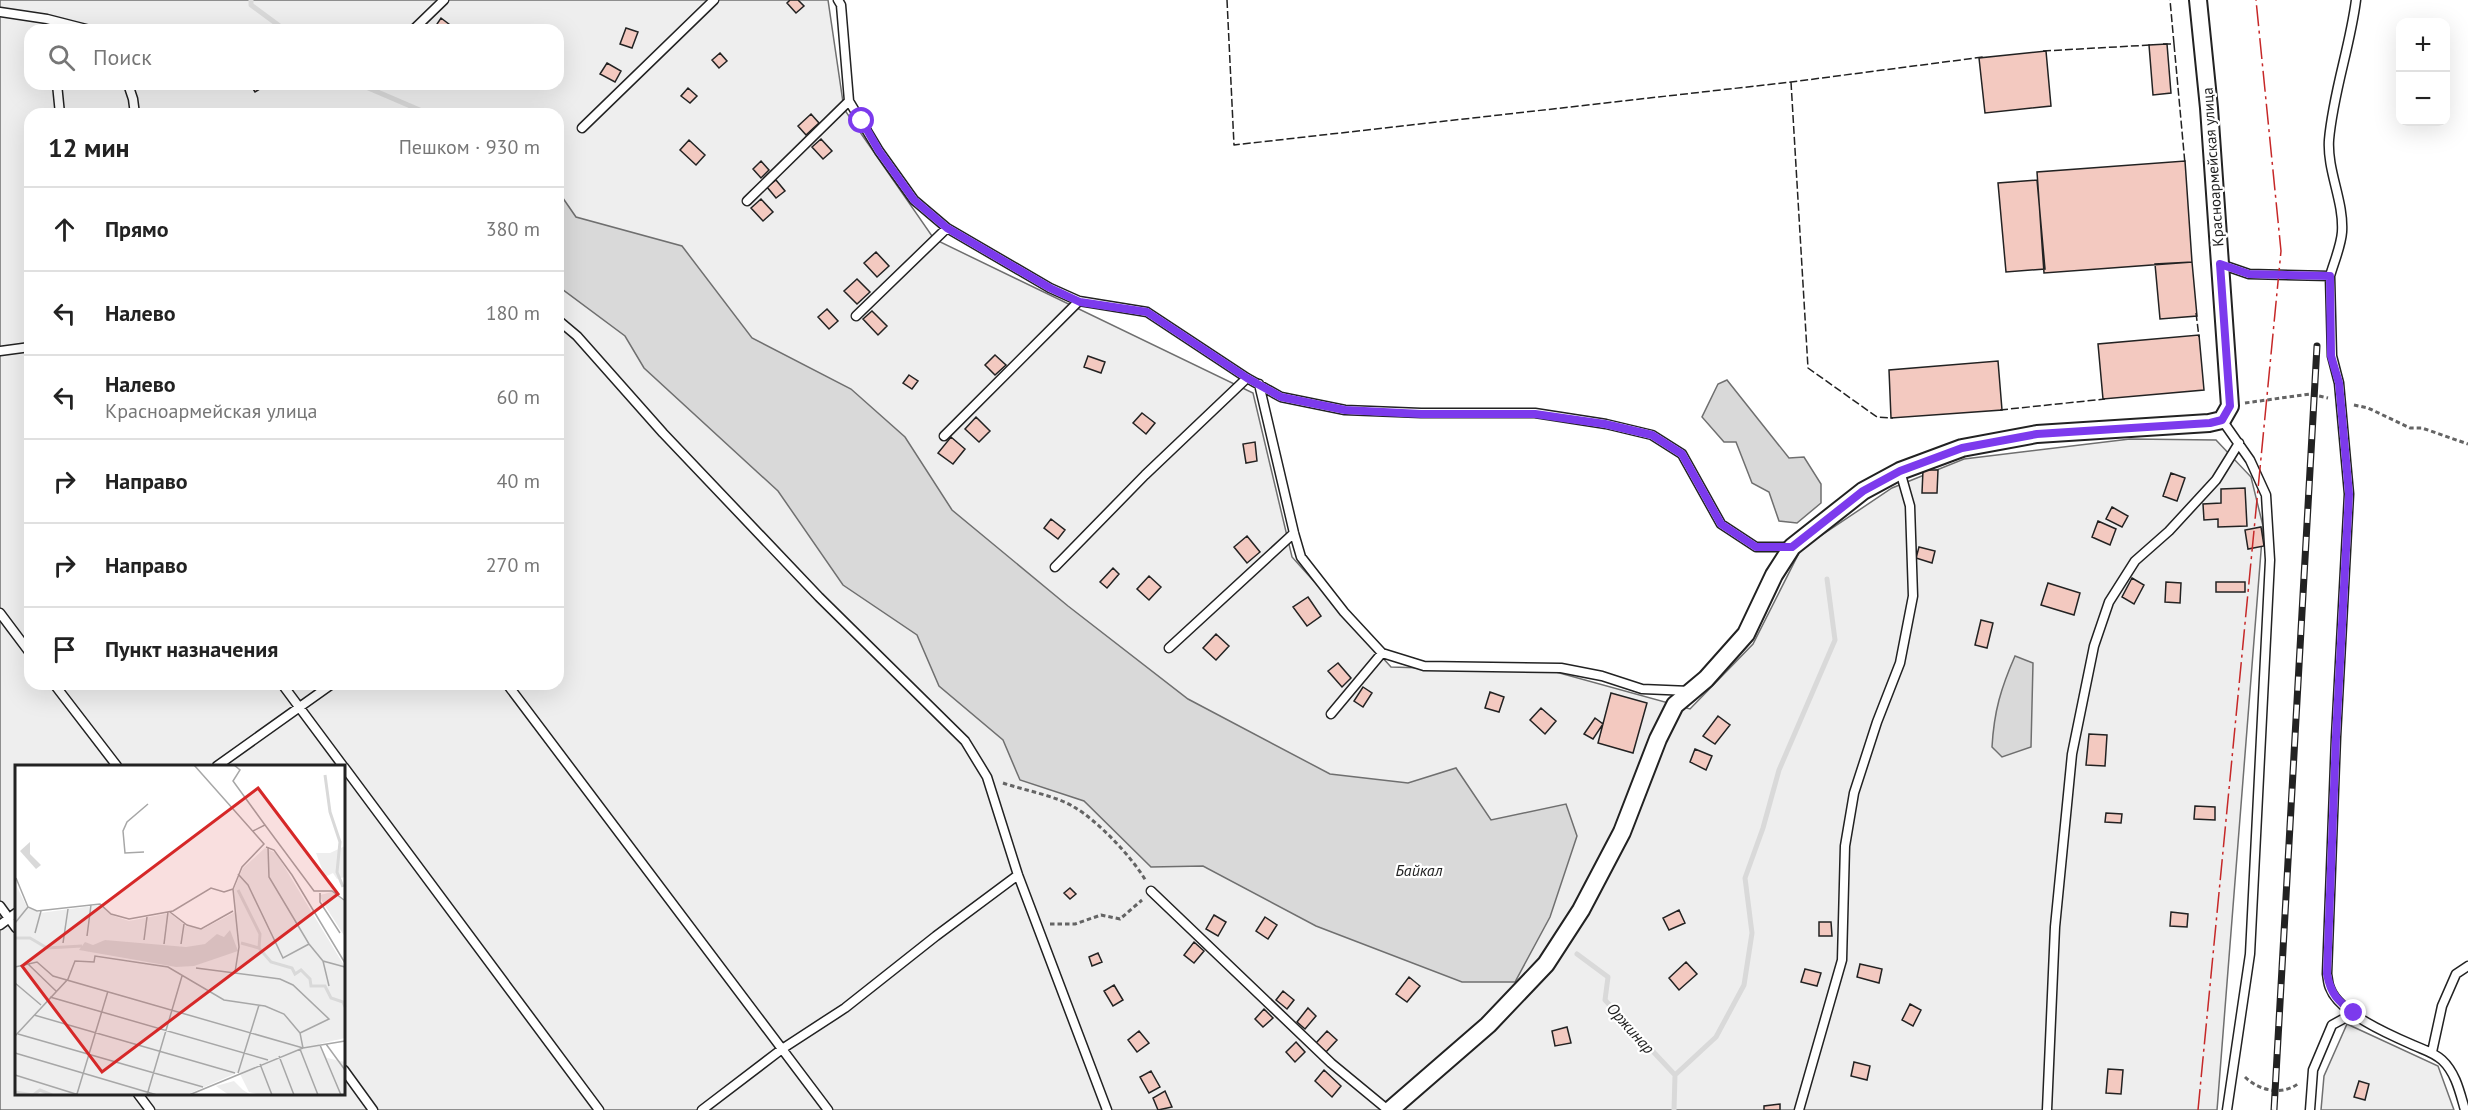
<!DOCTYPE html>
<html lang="ru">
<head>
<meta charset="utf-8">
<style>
  :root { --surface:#fff; --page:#f6f6f6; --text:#222; --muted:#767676; --line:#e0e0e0 }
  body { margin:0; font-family:"PT Sans",sans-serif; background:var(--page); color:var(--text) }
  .controls { position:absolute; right:18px; top:18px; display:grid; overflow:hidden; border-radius:12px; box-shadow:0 6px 24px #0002 }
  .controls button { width:54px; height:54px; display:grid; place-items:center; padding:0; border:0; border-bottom:2px solid var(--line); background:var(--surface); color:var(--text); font:30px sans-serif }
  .stop { position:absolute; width:18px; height:18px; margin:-14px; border:4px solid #7c3aed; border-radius:50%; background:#fff }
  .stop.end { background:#7c3aed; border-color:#fff; box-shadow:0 2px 6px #0008 }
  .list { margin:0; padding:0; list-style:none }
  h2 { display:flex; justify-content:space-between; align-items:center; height:78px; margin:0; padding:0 24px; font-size:26px }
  h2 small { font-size:20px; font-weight:400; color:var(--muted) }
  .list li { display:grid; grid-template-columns:39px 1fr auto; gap:18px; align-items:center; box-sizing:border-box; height:84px; padding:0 24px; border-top:2px solid var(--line) }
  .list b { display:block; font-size:22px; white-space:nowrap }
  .list p { margin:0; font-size:20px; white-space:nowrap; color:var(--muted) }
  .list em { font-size:20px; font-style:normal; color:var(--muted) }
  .icon { flex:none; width:33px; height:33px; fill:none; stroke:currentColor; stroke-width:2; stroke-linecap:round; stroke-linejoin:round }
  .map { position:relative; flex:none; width:2468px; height:1110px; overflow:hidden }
  .search { position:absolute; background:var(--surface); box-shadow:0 6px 24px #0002; left:24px; top:24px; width:540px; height:66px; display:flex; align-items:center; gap:15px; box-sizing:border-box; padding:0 21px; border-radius:18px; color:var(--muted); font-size:22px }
  .panel { position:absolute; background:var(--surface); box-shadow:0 6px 24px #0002; left:24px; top:108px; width:540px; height:582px; border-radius:18px }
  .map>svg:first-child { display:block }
  .green { fill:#eee; stroke:#6f6f6f; stroke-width:1.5; fill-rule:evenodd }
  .water { fill:#d9d9d9; stroke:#6f6f6f; stroke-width:1.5 }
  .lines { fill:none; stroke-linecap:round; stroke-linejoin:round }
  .stream { stroke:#d9d9d9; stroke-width:5 }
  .building { fill:#f3c9c0; stroke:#222; stroke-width:1.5 }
  .lane-casing { stroke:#222; stroke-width:11 }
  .street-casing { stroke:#222; stroke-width:20 }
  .path { stroke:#646464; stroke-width:3; stroke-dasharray:4.5 3; stroke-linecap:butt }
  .lane { stroke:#fff; stroke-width:8 }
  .street { stroke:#fff; stroke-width:16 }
  .rail-casing { stroke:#222; stroke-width:7 }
  .rail { stroke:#fff; stroke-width:4.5; stroke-dasharray:14; stroke-linecap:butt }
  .fence { stroke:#222; stroke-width:1.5; stroke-dasharray:8 3; stroke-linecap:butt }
  .power { stroke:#c62828; stroke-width:1.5; stroke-dasharray:21 4.5 3 4.5; stroke-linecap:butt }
  .route { stroke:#7c3aed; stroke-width:8 }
  .labels { text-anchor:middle; stroke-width:4.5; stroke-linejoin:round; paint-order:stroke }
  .street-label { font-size:15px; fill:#222; stroke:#fff }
  .water-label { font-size:16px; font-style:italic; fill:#222; stroke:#fff }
  .inset-river { fill:none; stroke:#d9d9d9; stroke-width:3 }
  .inset-road { fill:none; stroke:#a7a7a7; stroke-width:1.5 }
  .view { fill:#d62828; fill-opacity:0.15; stroke:#d62828; stroke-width:3 }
  .inset-edge { fill:none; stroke:#222; stroke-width:3 }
</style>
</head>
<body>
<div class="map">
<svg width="2468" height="1110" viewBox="0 0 2468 1110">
  <rect width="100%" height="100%" fill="#fff"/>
  <path class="green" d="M0,0H828L844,109L934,239L1253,393L1292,557L1391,667L1556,672L1690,709L1753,644L1801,549L1892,488L1964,459L2130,439L2216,440L2251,477L2263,526L2217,1110H0ZM30,30H558V84H30ZM30,114H558V684H30ZM16,766H344V1094H16Z
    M2347,1024L2438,1066L2454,1110H2321L2324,1076Z"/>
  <path class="water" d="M558,191L576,217L682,246L752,338L851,389L905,437L952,510L1068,606L1188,699L1330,774L1408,783L1456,768L1491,820L1566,804L1577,836L1550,917L1515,982H1462L1316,926L1203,866L1151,867L1084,801L1020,780L1003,740L939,686L917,635L843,585L778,491L644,368L625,336L558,286Z
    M1727,380L1789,458L1804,457L1821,484V503L1797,523L1779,521L1769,492L1752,483L1736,442H1724L1702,417L1718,384Z
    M2015,656L2033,663L2031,747L2002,757L1992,747C1994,711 2001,688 2015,656Z"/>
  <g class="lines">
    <path class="stream" d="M251,0V5L285,30
      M359,84L429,114
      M1577,954L1608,977L1605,1000L1675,1075L1674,1110
      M1675,1075L1716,1037L1744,985L1752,933L1745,878L1763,828L1779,770L1835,640L1827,579"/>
  </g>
  <path class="building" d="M790,0H798L804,6L796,13L787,3Z
    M441,18L454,28L453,30H433Z
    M626,28L638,32L632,48L620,44Z
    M2167,44L2171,93L2153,95L2149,45Z
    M2046,51L2051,106L1985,113L1979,58Z
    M720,53L727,61L719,68L712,60Z
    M607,63L621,71L615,82L600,74Z
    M250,84H268L255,92Z
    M688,88L697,96L690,103L681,96Z
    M811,114L819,123L806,135L798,126Z
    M821,139L832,151L823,159L812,147Z
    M689,140L705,155L696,165L680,150Z
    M761,161L769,170L761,178L753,169Z
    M2185,161L2192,262L2044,273L2037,172Z
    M776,180L785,191L776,198L767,187Z
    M2037,180L2045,269L2006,272L1998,183Z
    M761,199L773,212L763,221L751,208Z
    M876,252L889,266L877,277L864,263Z
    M2192,262L2197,316L2160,319L2155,264Z
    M857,279L870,292L857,304L844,291Z
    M827,309L838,321L829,329L818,317Z
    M872,311L887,326L878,335L863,319Z
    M2199,335L2204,390L2103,399L2098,344Z
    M995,355L1006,365L995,375L985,365Z
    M1088,356L1105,362L1101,373L1084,367Z
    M1998,361L2002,410L1891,418L1889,370Z
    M909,375L918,381L912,389L903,383Z
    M1142,413L1155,423L1146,434L1133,423Z
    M976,417L990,431L979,442L965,429Z
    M951,437L965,449L953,464L938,453Z
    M1255,442L1257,461L1246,463L1243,444Z
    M1923,470H1938L1937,493H1922Z
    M2171,473L2185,478L2177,501L2163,496Z
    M2245,488L2247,526L2218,527V519L2204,520L2203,504L2221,503V489Z
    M2112,507L2128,516L2122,527L2106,519Z
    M1051,519L1065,530L1058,539L1044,528Z
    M2098,521L2116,529L2110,545L2092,537Z
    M2261,527L2264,546L2248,549L2245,530Z
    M1247,536L1260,552L1247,563L1234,547Z
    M1919,547L1935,551L1932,563L1916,558Z
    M1113,568L1119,574L1107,588L1100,582Z
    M1149,576L1161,587L1149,600L1137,589Z
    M2132,578L2144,585L2134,604L2122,597Z
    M2166,582L2181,583L2180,603L2165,602Z
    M2216,582H2245V592H2216Z
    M2048,583L2080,593L2074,615L2041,605Z
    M1308,597L1321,616L1307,626L1293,607Z
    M1981,620L1993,623L1987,648L1975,645Z
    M1216,634L1229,646L1216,660L1203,648Z
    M1338,663L1351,678L1342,687L1328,671Z
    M1363,687L1372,693L1363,707L1354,701Z
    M1490,692L1504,697L1499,712L1485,708Z
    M1611,693L1647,703L1633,753L1598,743Z
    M1541,708L1556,721L1545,734L1530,720Z
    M1718,716L1730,725L1715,744L1703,736Z
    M1595,718L1603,724L1593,739L1584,734Z
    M2089,734L2107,735L2105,766L2086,765Z
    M1695,749L1712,756L1706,770L1690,762Z
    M2195,806L2215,807V820L2194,819Z
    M2106,813L2122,814L2121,823L2105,822Z
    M1070,888L1076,894L1070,899L1064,893Z
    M1679,910L1685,923L1669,930L1663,918Z
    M2171,912L2188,914L2187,927L2170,926Z
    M1214,915L1226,922L1218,936L1206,929Z
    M1265,917L1277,925L1268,939L1256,931Z
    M1819,922H1831L1832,936H1819Z
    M1194,942L1204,951L1194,963L1184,955Z
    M1098,953L1102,962L1092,966L1089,957Z
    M1686,962L1697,974L1679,990L1669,978Z
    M1860,964L1882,969L1879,983L1857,977Z
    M1805,969L1821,973L1817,986L1801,982Z
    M1409,977L1420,986L1407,1002L1396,994Z
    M1114,985L1123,1000L1113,1006L1104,991Z
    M1283,991L1294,1000L1287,1009L1276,1000Z
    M1910,1004L1921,1010L1913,1026L1902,1020Z
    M1308,1008L1316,1016L1305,1029L1297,1022Z
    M1264,1009L1273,1018L1263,1027L1255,1019Z
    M1567,1027L1571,1043L1555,1046L1552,1031Z
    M1139,1031L1149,1043L1137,1052L1128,1040Z
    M1327,1031L1337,1040L1326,1052L1316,1043Z
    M1296,1042L1305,1052L1295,1062L1286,1052Z
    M1854,1062L1870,1066L1867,1080L1851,1076Z
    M2108,1069L2123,1070L2121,1094L2106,1093Z
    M1324,1070L1341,1086L1332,1097L1315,1081Z
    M1151,1071L1160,1087L1149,1093L1140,1077Z
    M2359,1081L2369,1084L2365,1100L2354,1097Z
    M1165,1091L1172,1107L1158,1110L1153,1098Z
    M1780,1104V1110H1764V1106Z"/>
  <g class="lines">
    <g class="lane-casing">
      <path id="lane" d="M838,0L841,5L849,101L879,151L914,200L947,228L1050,288L1079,301L1147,312L1247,378L1281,397L1345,410L1421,413H1535L1606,424L1652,435L1682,454L1721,524L1756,547H1792
        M0,12L47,19L90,30
        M413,30L444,0
        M57,84L60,114
        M128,84L133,99L135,114
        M582,128L714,0
        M747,201L849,101
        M2220,264L2249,274L2330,276C2334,262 2341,246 2342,232C2344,201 2327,171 2329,140C2333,93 2350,47 2356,0
        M2330,276L2332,356L2339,383L2349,494L2336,737L2327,974C2328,979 2328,984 2330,988C2339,1013 2390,1035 2413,1045C2424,1050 2433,1052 2442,1060C2456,1073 2460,1093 2465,1110
        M856,316L947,228
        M558,320L577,336L663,433L819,597L965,741L987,777L1018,875L1107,1110
        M0,351L30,347
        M1259,384L1294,533L1301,557L1344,612L1382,653L1424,666L1561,668L1602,676L1642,689L1690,691
        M2222,420L2250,460L2266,495L2270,560L2250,954L2227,1110
        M944,436L1079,301
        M1055,567L1145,475L1247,378
        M0,613L30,653
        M1169,648L1294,533
        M54,684L117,766
        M282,684L343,766
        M507,684L828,1110
        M1331,714L1382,653
        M217,766L332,684
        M344,767L599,1110
        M1151,891L1331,1063L1388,1110
        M0,906L16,928
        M0,925L16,913
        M2432,1052L2442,1006L2456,974L2468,966
        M344,1070L373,1110
        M138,1094L150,1110
        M702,1110L782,1049L845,1008L936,936L1018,875
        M1799,1110L1842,960L1845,846L1854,793L1877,722L1900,663L1913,596L1910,506L1900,471
        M2047,1110L2055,927L2072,754L2094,646L2109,602L2135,561L2169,531L2216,480L2239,443
        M2310,1110L2313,1070L2332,1025L2354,1013"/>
    </g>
    <g class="street-casing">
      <path id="street" d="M1390,1110L1488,1025L1546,964L1581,910L1622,832L1658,739L1675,705L1706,679L1746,634L1774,575L1792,547L1863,491L1900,471L1962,448L2037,434L2209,423L2222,420L2230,406L2209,108L2198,0"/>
    </g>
    <path class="path" d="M2245,403L2310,394L2328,398
      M2354,405L2368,408L2410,428H2422L2468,444
      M1003,783C1023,790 1057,796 1074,807C1098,821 1132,857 1146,881
      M1050,924H1075L1101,915L1120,919L1142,900
      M2245,1077C2259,1091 2283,1096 2299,1083"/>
    <use href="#lane" class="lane"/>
    <use href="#street" class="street"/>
    <g class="rail-casing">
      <path id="rail" d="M2274,1110L2317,346"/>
    </g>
    <use href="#rail" class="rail"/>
    <path class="fence" d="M1227,0L1234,145L1791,82L1983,57
      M2163,44H2174L2170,0
      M2174,44L2185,164
      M2043,51L2151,45
      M1791,82L1808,368L1877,417L1893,418
      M2196,313L2199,337
      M2000,410L2105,399"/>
    <path class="power" d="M2198,1110L2281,251L2256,0"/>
  </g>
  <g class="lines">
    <path class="route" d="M862,121L879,151L914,200L947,228L1050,288L1080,302L1147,312L1247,378L1281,397L1345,410L1421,414H1535L1605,424L1652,435L1682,454L1721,524L1756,547H1792L1863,491L1900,471L1962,448L2037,434L2210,423L2222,420L2230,406L2220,264L2249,274L2330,276L2331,356L2339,383L2349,494L2336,737L2327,974C2331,995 2338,1001 2354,1013"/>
  </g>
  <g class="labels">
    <g class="street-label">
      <text transform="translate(2213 167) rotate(-94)" y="5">Красноармейская улица</text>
    </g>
    <g class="water-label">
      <text x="1419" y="876">Байкал</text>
      <text transform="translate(1631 1028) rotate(48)" y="6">Оржинар</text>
    </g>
  </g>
  <g transform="translate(15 765)">
    <rect width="330" height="330" fill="#fff"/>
    <path d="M330,81V112L322,114L318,108L310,112L301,88H315ZM250,83L261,88L330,202V273L304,279L312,293L330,297V330H246L234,327L224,307L171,330H0V118L12,142L25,148L85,140L96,150L114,156L155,148L171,161L188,164L220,147L219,124L228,103ZM317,127L330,136V172L307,136L305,130ZM219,316L228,325L236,330H214L201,321Z" fill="#eee"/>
    <path d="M15,77V89L26,100L21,104L5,86ZM215,165L223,186L179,201L161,202L64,185L70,177L78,180L90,175L171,182L190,179L202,169L209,172Z" fill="#d9d9d9"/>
    <path class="inset-river" d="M310,10L315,47L325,77L322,107L328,122M223,125L245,169L244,183M0,173H15L32,183L67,181M226,178L244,183L256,197L277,203L280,209L286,205L295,214L296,221H310L316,233L328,237L330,242M0,327L18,330L25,325L37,330"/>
    <path class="inset-road" d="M179,0L249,79L227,102L218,124L224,182L220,207M219,0L225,5L218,16L250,60L238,66M250,60L299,126H317L329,135M251,82L259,85L277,110L330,198M253,82L254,112L294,179L308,196L330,202M129,87L110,88L108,66L112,57L133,39M223,109L233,120L268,193L294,179M1,113L13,142L22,146L85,139L96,149L114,154L158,146L196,123L209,127L218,124M305,128V137L325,168M155,147L172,160L186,164L218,146M0,158L13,142M20,168L26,146M72,171L76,140M129,175L132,152M48,178L53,144M149,179L153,147M166,179L169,159M308,196L314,221M13,199L41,226M0,202L22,197L38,211L288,283L330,276M0,218L26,240M35,232L253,295M19,250L220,308M3,269L188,322M0,271L53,214L60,196L79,197L80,191L153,202L209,235L250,241L269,249L285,268M311,279L330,305M305,280L326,330M285,284L303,330M0,288L142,330M264,291L279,330M245,299L257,330M223,308L244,240M0,310L64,330M62,329L93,226M132,330L167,211M174,330L288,283L285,268L314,254L278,220L265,214L181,203"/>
    <path class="view" d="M243,23L323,129L87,307L7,201Z"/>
    <rect width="330" height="330" class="inset-edge"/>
  </g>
</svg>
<div class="controls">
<button>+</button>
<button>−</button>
</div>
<div class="stop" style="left:862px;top:121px"></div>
<div class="stop end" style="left:2354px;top:1013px"></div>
<div class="search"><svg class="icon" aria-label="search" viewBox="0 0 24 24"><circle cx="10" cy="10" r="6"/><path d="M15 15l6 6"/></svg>Поиск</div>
<section class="panel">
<h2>12 мин<small>Пешком · 930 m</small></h2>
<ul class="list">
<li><svg class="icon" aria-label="ahead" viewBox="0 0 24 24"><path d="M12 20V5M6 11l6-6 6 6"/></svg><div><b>Прямо</b></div><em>380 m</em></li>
<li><svg class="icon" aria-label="left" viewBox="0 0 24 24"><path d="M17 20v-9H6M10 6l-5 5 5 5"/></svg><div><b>Налево</b></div><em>180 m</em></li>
<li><svg class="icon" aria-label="left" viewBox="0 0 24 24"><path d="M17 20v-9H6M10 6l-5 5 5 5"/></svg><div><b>Налево</b><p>Красноармейская улица</p></div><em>60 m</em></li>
<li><svg class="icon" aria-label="right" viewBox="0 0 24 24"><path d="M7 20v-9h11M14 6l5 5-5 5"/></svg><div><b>Направо</b></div><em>40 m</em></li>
<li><svg class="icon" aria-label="right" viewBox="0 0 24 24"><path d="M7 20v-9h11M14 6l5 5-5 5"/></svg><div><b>Направо</b></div><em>270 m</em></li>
<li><svg class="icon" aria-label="arrive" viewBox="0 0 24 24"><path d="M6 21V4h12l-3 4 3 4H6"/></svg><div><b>Пункт назначения</b></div></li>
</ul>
</section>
</div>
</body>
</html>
